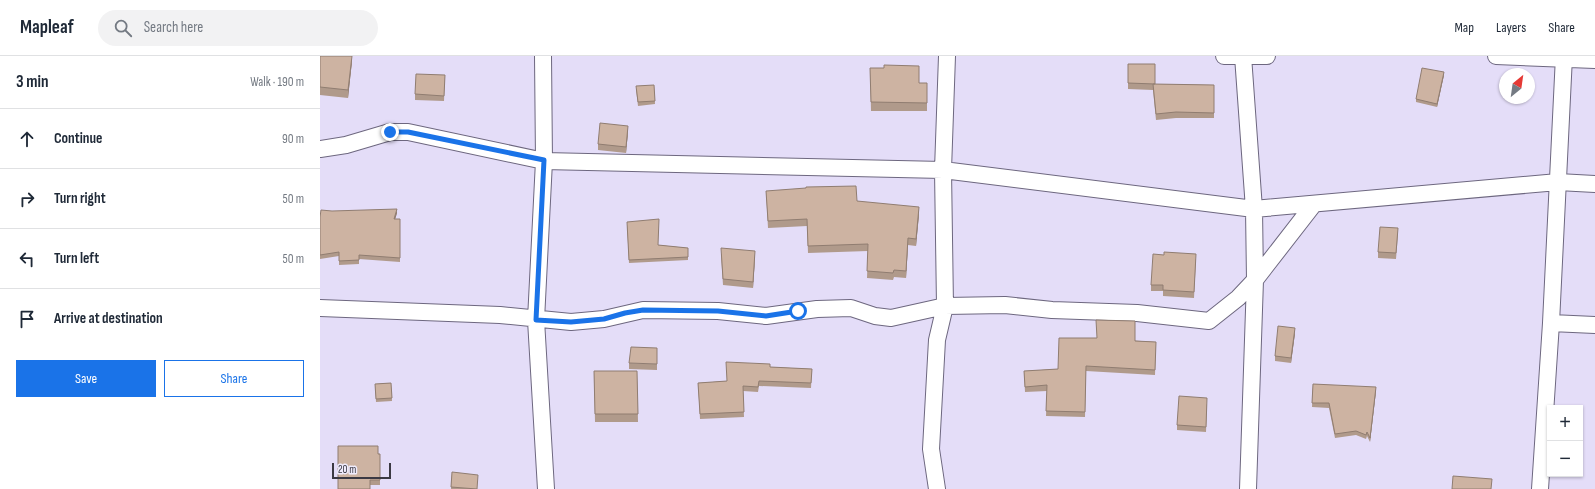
<!DOCTYPE html>
<html lang="en">
<head>
<meta charset="utf-8">
<style>
  :root { --surface:#fff; --page:#f2f2f3; --text:#1f2937; --muted:#747a83; --line:#e0e1e3; --accent:#1a73e8 }
  body { margin:0; font-family:"Sofia Sans Condensed",sans-serif; background:var(--page); color:var(--text) }
  .controls { position:absolute; right:12px; bottom:12px; display:grid; overflow:hidden; border-radius:0px; box-shadow:0 1px 3px #0004 }
  .controls button { width:36px; height:36px; display:grid; place-items:center; padding:0; border:0; border-bottom:1px solid var(--line); background:var(--surface); color:var(--text); font:20px sans-serif }
  .compass { position:absolute; left:1179px; top:12px; width:36px; height:36px; border-radius:50%; background:var(--surface); box-shadow:0 1px 3px #0004; rotate:29deg }
  .scale { position:absolute; left:12px; bottom:10px; width:59px; box-sizing:border-box; padding-left:4px; border:2px solid #3b3943; border-top:0; font-size:11px; line-height:14px; white-space:nowrap; color:#3b3943; -webkit-text-stroke:3px #f0ecfd; paint-order:stroke }
  .stop { position:absolute; width:12px; height:12px; margin:-9px; border:3px solid #1a73e8; border-radius:50%; background:#fff }
  .stop.end { background:#1a73e8; border-color:#fff; box-shadow:0 1px 4px #0008 }
  .list { margin:0; padding:0; list-style:none }
  h2 { display:flex; justify-content:space-between; align-items:center; height:52px; margin:0; padding:0 16px; font-size:17px }
  h2 small { font-size:13px; font-weight:400; color:var(--muted) }
  .list li { display:grid; grid-template-columns:26px 1fr auto; gap:12px; align-items:center; box-sizing:border-box; height:60px; padding:0 16px; border-top:1px solid var(--line) }
  .list b { display:block; font-size:15px; white-space:nowrap }
  .list em { font-size:13px; font-style:normal; color:var(--muted) }
  .actions { display:flex; gap:8px; padding:12px 16px }
  .actions a { flex:1; padding:9px 0; border:1px solid var(--accent); border-radius:0px; text-align:center; font-size:14px; color:var(--accent) }
  .actions .main { background:var(--accent); color:#fff }
  .icon { flex:none; width:22px; height:22px; fill:none; stroke:currentColor; stroke-width:2; stroke-linecap:round; stroke-linejoin:round }
  .map { position:relative; flex:none; width:1275px; height:433px; overflow:hidden }
  header { display:flex; align-items:center; gap:24px; box-sizing:border-box; height:56px; padding:0 20px; background:var(--surface); border-bottom:1px solid var(--line) }
  header strong { font-size:19px }
  nav { display:flex; gap:22px; margin-inline-start:auto; font-size:14px }
  .search { width:280px; height:36px; background:var(--page); display:flex; align-items:center; gap:10px; box-sizing:border-box; padding:0 14px; border-radius:22px; color:var(--muted); font-size:15px }
  main { display:flex }
  aside { flex:1; background:var(--surface) }
  .map>svg:first-child { display:block }
  .lines { fill:none; stroke-linecap:round; stroke-linejoin:round }
  .street-casing { stroke:#6d677f; stroke-width:18 }
  .street { stroke:#fff; stroke-width:16 }
  .wall { fill:#b09a8b }
  .shaded-wall { fill:#907d71 }
  .building { fill:#cdb3a2; stroke:#907d71 }
  .route { stroke:#1a73e8; stroke-width:5 }
</style>
</head>
<body>
<header>
<strong>Mapleaf</strong>
<div class="search"><svg class="icon" aria-label="search" viewBox="0 0 24 24"><circle cx="10" cy="10" r="6"/><path d="M15 15l6 6"/></svg>Search here</div>
<nav><a>Map</a><a>Layers</a><a>Share</a></nav>
</header>
<main>
<aside>
<h2>3 min<small>Walk · 190 m</small></h2>
<ul class="list">
<li><svg class="icon" aria-label="ahead" viewBox="0 0 24 24"><path d="M12 20V5M6 11l6-6 6 6"/></svg><div><b>Continue</b></div><em>90 m</em></li>
<li><svg class="icon" aria-label="right" viewBox="0 0 24 24"><path d="M7 20v-9h11M14 6l5 5-5 5"/></svg><div><b>Turn right</b></div><em>50 m</em></li>
<li><svg class="icon" aria-label="left" viewBox="0 0 24 24"><path d="M17 20v-9H6M10 6l-5 5 5 5"/></svg><div><b>Turn left</b></div><em>50 m</em></li>
<li><svg class="icon" aria-label="arrive" viewBox="0 0 24 24"><path d="M6 21V4h12l-3 4 3 4H6"/></svg><div><b>Arrive at destination</b></div></li>
</ul>
<div class="actions"><a class="main">Save</a><a>Share</a></div>
</aside>
<div class="map">
<svg width="1275" height="433" viewBox="0 0 1275 433">
  <rect width="100%" height="100%" fill="#e4ddf8"/>
  <g class="lines">
    <g class="street-casing">
      <path id="street" d="M223,0L224,105L216,264L226,433
        M904,0H947
        M923,0L934,153L935,224L928,433
        M1176,0L1275,4
        M0,93L26,89L70,76H88L224,105L623,114L934,153L1238,126L1275,128
        M0,252L180,259L251,266L284,263L323,254L398,255L446,260L497,253L531,252L555,260L571,262L625,250L685,249L732,254L817,257L889,265L918,242L935,224L994,148
        M1231,267L1275,269
        M617,433L611,393L617,284L625,250L623,114L627,0
        M1220,433L1231,267L1244,0"/>
    </g>
    <use href="#street" class="street"/>
  </g>
  <path class="wall" d="M0,0L32,5L28,42L0,39Z
    M808,8L835,28L894,29V62H856L836,64L833,34L808,33Z
    M550,12L599,27H607V55H551Z
    M125,19L124,45L95,44V38Z
    M1124,19L1117,51L1096,46V43Z
    M334,29L335,48L318,50L316,33Z
    M308,76L306,97L278,94V88Z
    M446,135L537,145L599,158L596,190L588,189L586,222L574,221L573,224L547,222L548,195L488,197L487,170L448,172Z
    M12,155L77,157L75,163H80V206L39,203V208L19,209V200L0,203V161Z
    M307,169L338,189L368,192V204L309,207Z
    M1078,178L1076,203L1058,202V196Z
    M401,198L435,201L433,232L403,229Z
    M876,203L874,242L843,240V235H831V229Z
    M975,277L971,307L955,305V300Z
    M777,282L836,286L835,319L766,315L765,361L726,360L727,335L705,336L704,315L738,313Z
    M309,307L337,308V314L309,313Z
    M450,311L492,313L491,332L439,330L438,336L423,335L424,361L380,363L378,327L407,325Z
    M274,315H317L318,366H275Z
    M71,327L72,345L56,346L55,328Z
    M993,328L1056,335L1050,386L1047,380L1046,383L1036,379L1015,382L1009,352L992,351Z
    M887,348L886,376L857,374V369Z
    M18,390L60,398V429H50Z
    M132,416L157,433H131Z"/>
  <path class="shaded-wall" d="M32,0V5L28,42V34Z
    M1124,16V19L1117,51V48Z
    M308,70V76L306,97V91Z
    M599,151V158L596,190V183Z
    M77,153V157L74,167V163Z
    M588,182V189L586,222V215Z
    M435,195V201L433,232V226Z
    M975,272V277L971,307V302Z
    M1056,331V335L1050,386V382Z"/>
  <path class="building" d="M0,0H32L28,34L0,31Z
    M808,8H835V28L808,27Z
    M564,9L599,10V27H607V47L551,46L550,12H564Z
    M1102,12L1124,16L1117,48L1096,43Z
    M96,18L125,19L124,40L95,38Z
    M833,28L894,29V57L856,56L836,58Z
    M334,29L335,45L318,46L316,30Z
    M280,67L308,70L306,91L278,88Z
    M536,130L537,145L599,151L596,183L588,182L586,215L574,214L573,217L547,215L548,188L488,190L487,163L448,165L446,135L486,132V131Z
    M77,153L74,163H80V202L39,199V204L19,205V196L0,199V161L1,154L12,155Z
    M339,163L338,189L368,192V201L309,204L307,166Z
    M1060,171L1078,172L1076,197L1058,196Z
    M401,192L435,195L433,226L403,223Z
    M844,196L876,198L874,236L843,234V229H831L833,198L844,199Z
    M776,264L815,265V285L836,286L835,314L766,310L765,356L726,355L727,329L705,331L704,315L738,313L739,282H777Z
    M958,270L975,272L971,302L955,300Z
    M311,291L337,292V308L309,307Z
    M406,306L450,308V311L492,313L491,327L439,325L438,331L423,330L424,356L380,358L378,327L407,325Z
    M274,315H317L318,358H275Z
    M71,327L72,342L56,343L55,328Z
    M993,328L1056,331L1050,382L1047,376L1046,379L1036,375L1015,378L1009,347H992Z
    M859,340L887,342L886,371L857,369Z
    M18,390H58V398H60V424H50V433H18Z
    M132,416L158,419L157,433L131,431Z
    M1133,420L1172,423L1171,433H1132Z"/>
  <g class="lines">
    <path class="route" d="M70,76H88L224,104L216,264L251,266L284,263L305,257L323,254L398,255L446,260L478,255"/>
  </g>
</svg>
<div class="controls">
<button>+</button>
<button>−</button>
</div>
<svg class="compass" viewBox="-18 -18 36 36"><path d="M0-13l5 13h-10z" fill="#e53935"/><path d="M0 13l5-13h-10z" fill="#747a83"/></svg>
<div class="scale">20 m</div>
<div class="stop" style="left:478px;top:255px"></div>
<div class="stop end" style="left:70px;top:76px"></div>
</div>
</main>
</body>
</html>
